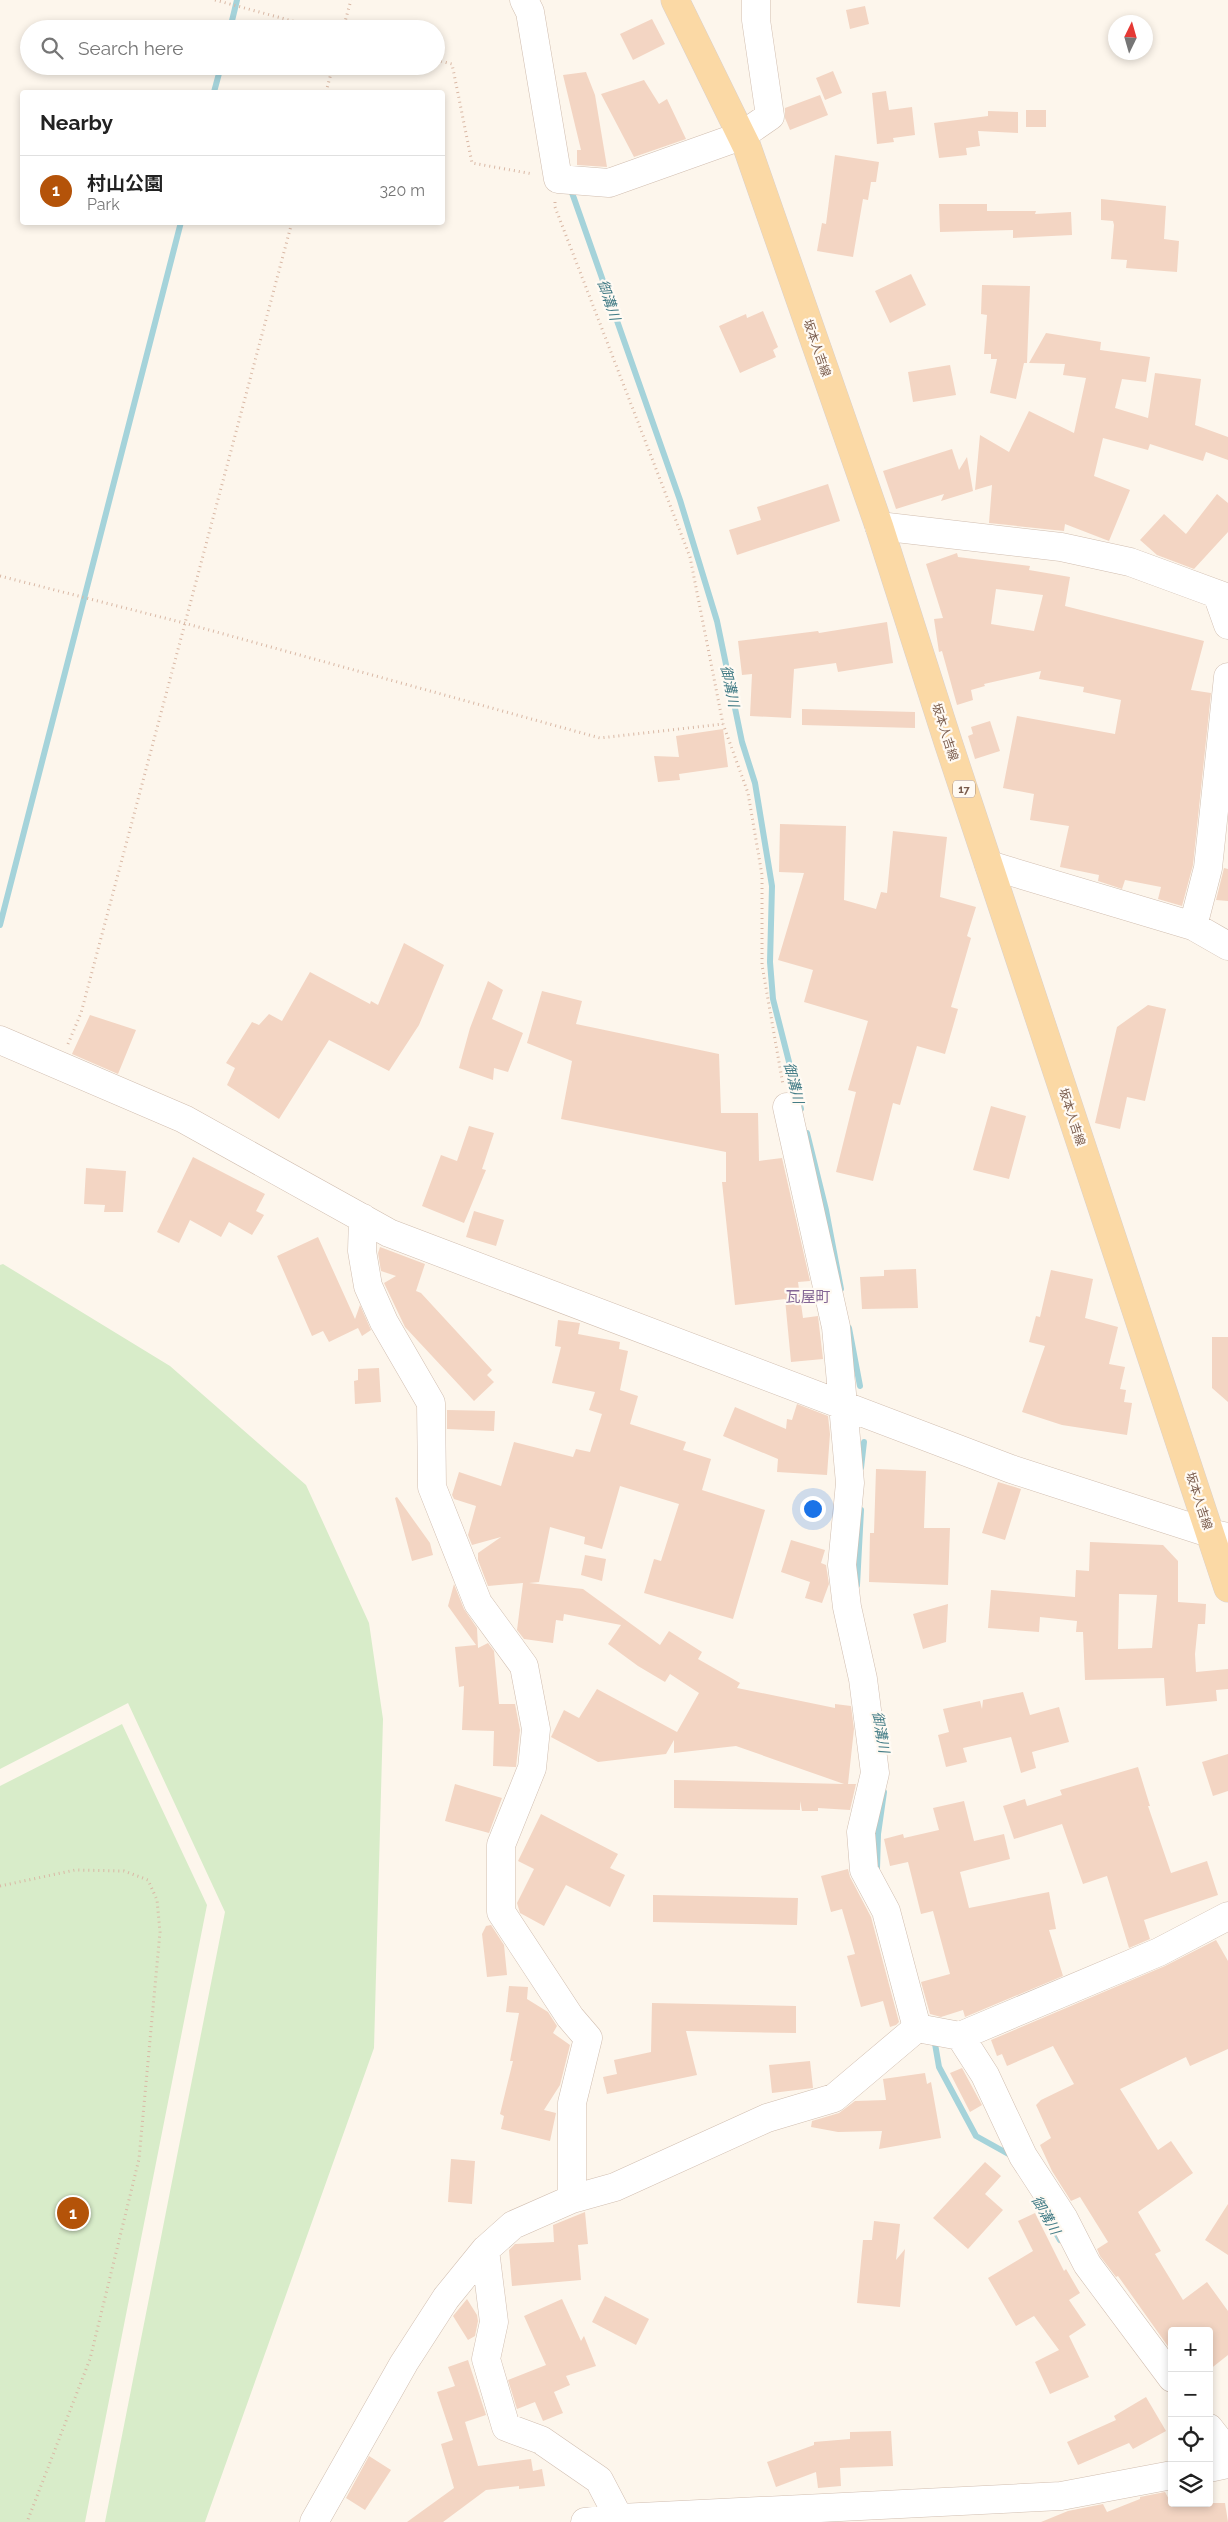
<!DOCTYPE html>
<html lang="en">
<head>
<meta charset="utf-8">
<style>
  :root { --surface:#fff; --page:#f2f2f2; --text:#222; --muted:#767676; --line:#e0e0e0; --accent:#b45309 }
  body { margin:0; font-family:Raleway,"Noto Sans JP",sans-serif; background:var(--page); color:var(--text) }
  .controls { position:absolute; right:15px; bottom:15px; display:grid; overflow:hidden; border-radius:5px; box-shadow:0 2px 8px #0003 }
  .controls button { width:45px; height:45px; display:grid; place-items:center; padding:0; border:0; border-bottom:1px solid var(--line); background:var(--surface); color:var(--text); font:25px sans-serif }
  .compass { position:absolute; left:1108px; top:15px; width:45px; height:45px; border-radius:50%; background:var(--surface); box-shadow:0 2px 8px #0003; rotate:5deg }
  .you { position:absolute; left:812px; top:1508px; width:18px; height:18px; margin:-12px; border:4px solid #fff; border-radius:50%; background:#1a73e8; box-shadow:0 0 0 8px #1a73e833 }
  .badge { display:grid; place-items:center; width:32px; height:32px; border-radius:50%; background:var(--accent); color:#fff; font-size:16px; font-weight:700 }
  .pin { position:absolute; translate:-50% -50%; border:2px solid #fff; box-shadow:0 1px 5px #0006 }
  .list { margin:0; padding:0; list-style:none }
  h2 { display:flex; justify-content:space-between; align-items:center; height:65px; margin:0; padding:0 20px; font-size:21px }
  h2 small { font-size:16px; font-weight:400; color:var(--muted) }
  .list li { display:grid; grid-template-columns:32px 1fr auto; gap:15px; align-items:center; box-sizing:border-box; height:70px; padding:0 20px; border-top:1px solid var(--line) }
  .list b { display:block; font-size:19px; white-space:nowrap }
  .list p { margin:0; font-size:16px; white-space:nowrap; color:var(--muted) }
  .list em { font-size:16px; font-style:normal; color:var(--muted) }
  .icon { flex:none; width:28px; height:28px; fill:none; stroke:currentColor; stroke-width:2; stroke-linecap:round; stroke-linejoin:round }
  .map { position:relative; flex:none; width:1228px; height:2522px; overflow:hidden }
  .search { position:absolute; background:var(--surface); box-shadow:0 2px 8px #0003; left:20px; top:20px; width:425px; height:55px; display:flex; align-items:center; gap:12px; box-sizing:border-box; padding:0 18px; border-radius:28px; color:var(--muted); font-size:19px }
  .panel { position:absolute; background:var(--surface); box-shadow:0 2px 8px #0003; left:20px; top:90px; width:425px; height:135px; border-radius:5px }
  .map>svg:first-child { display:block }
  .green { fill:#d8ecc9 }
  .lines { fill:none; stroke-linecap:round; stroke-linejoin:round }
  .stream { stroke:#a5d3da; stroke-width:6 }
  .building { fill:#f3d5c3; fill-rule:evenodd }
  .minor-casing { stroke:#d1beb0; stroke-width:29 }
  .major-casing { stroke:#dad1cd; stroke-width:29 }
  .path { stroke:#d9b8a5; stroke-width:3; stroke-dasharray:1 4; stroke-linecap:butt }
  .minor { stroke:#fff; stroke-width:28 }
  .major { stroke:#fbd9a5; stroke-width:28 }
  .labels { text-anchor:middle; stroke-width:4.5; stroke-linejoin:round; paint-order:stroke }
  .shield { fill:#fffaf3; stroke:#a28b7f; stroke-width:1 }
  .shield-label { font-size:11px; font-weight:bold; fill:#7a5c4d }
  .street-label { font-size:12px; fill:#7a5c4d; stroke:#fffaf3 }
  .water-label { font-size:14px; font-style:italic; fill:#437c86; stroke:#fffaf3 }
  .quarter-label { font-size:15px; fill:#846695; stroke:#fffaf3 }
</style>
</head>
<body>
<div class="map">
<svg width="1228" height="2522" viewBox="0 0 1228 2522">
  <rect width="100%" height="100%" fill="#fdf6ec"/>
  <path class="green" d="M3,1264L170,1366L306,1485L369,1623L383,1719L374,2048L205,2522H105L225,1912L128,1703L0,1769V1265Z
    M122,1724L207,1905L85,2522H0V1786Z"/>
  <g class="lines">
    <path class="stream" d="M230,29L237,0
      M214,92L221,66
      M570,187L680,500L717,621L742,742L755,783L772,886L770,962L773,999L801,1109
      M0,925L181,222
      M807,1133L826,1210L841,1289
      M849,1328L860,1386
      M861,1468L864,1442
      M857,1585L861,1510
      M877,1869L878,1834L884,1792
      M934,2038L939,2067L976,2136L1012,2156
      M1043,2210L1060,2240"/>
  </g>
  <path class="building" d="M865,6L869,24L850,29L846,10Z
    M652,19L665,44L633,60L620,34Z
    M833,71L842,93L825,100L816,78Z
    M586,72L595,95L607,167L577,165V150H581L563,75Z
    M644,80L659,104L667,99L686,139L634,157L601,94Z
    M886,91L889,110L912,107L915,135L893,138L894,142L877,144L872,93Z
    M820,95L828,115L790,130L785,118V108Z
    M1026,110H1046V127H1026Z
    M988,111L1018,112V133L978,131L980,146L966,148L967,155L939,158L934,123L988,116Z
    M835,155L879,162L876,182H871L868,200L863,199L853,257L817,251L822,223L826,224Z
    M1101,199L1166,206L1164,239L1179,241L1177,272L1126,268L1127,260L1111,259L1114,225L1113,221L1101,220Z
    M939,204H987V211H1036L1035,214L1071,212L1072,235L1013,238V230L940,232Z
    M911,274L926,305L890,323L875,291Z
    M982,285L1030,286L1027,363H1024L1016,399L990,393L997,359H991V354H984L987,315L981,314Z
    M763,311L778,347L773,350L776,357L740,373L719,326L746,314L747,318Z
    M1046,333L1101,342L1100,350L1150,357L1146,382L1122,379L1115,408L1148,418L1155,373L1201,379L1195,425L1228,437V460L1206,452L1203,461L1150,444L1148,450L1103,438L1094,476L1130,490L1109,541L1065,524L1064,531L989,523L992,485L975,490L980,435L1009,452L1029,411L1074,433L1086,378L1063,375L1065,364L1029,363Z
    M950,365L956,395L913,402L908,372Z
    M952,449L959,470L967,457L973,491L941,501L944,494L896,509L883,471Z
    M828,484L840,521L737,555L729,530L761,520L757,507Z
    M1217,494L1228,503V532L1194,569L1157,555L1140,540L1164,514L1186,534Z
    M957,553L958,557L1030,566L1029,570L1070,577L1065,606L1204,641L1191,690L1211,693L1193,865L1182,906L1158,899L1161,887L1125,880L1122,889L1098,881L1099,875L1060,867L1069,826L1030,820L1034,794L1003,788L1017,716L1115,734L1121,700L1083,692L1084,687L1039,679L1041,671L984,684L985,686L971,690L973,700L957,705L942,651L939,652L934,619L943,618L926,564ZM996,589L1043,595L1034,631L991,624Z
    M887,622L893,663L838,672L836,663L794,669L791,718L750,716L752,674L742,675L738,641L818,631L819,633Z
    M802,709L915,712V728L802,725Z
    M990,721L1000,751L975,759L968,736L973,734L971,727Z
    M723,729L728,767L679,774L680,780L658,782L654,756L679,757L676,736Z
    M780,824L846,826L844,900L876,909L881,892L887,893L893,831L947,837L940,897L976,907L967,936L971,938L951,1007L958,1009L945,1054L917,1046L900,1105L893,1103L873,1181L836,1172L856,1092L848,1090L868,1021L804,1002L813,970L778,960L804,873L779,872Z
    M1224,868L1228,869V901L1216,900Z
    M404,943L444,965L419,1025L389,1071L329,1040L279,1119L227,1085L235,1068L226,1063L252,1022L259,1025L269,1014L282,1021L310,972L370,1004L371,1001L378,1005Z
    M488,981L503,990L492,1019L523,1033L508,1072L494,1068L493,1080L459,1068L470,1028Z
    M542,991L582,1001L576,1024L719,1054L721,1113H758L759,1161L782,1158L810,1281L798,1282L803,1318L818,1316L823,1359L791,1362L785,1299L735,1305L722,1182H726V1152L561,1119L572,1061L527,1043Z
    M1148,1005L1166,1009L1145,1101L1127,1097L1120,1129L1095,1123L1117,1027Z
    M90,1015L136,1030L118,1074L72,1054Z
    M991,1106L1026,1116L1009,1179L973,1170Z
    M469,1126L494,1133L482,1169L486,1170L464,1223L422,1206L441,1155L457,1161Z
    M193,1157L265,1194L256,1211L264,1215L252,1235L229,1222L221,1237L190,1220L179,1243L157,1232Z
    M86,1168L126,1171L123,1212H104L105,1205L84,1204Z
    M474,1211L504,1220L496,1246L466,1237Z
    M318,1237L355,1319L360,1305L371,1330L362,1336L358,1328L329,1342L323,1331L312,1336L277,1256Z
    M380,1247L425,1264L416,1291L421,1293L492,1370L487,1375L494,1382L474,1401L405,1327L384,1283L396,1276L381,1271L378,1253Z
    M916,1269L918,1308L862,1309L860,1277L884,1276V1270Z
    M1051,1270L1093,1279L1085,1318L1118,1327L1109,1364L1125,1367L1120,1389L1126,1390L1124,1402L1132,1403L1127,1435L1062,1425L1022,1412L1045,1346L1029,1342L1036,1316L1040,1317Z
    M558,1320L580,1323L578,1334L620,1342L619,1349L628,1351L620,1390L638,1396L630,1424L686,1442L683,1450L711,1459L702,1490L765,1510L733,1619L644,1593L654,1559L661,1561L679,1504L620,1486L602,1549L584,1544L585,1537L550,1527L539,1582L529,1583L583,1589L660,1645L669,1631L702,1652L698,1659L740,1683L737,1688L835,1708V1704L851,1706L854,1729L848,1784H856L850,1810L818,1808V1811H802L800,1801V1810L674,1808V1780L844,1784L736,1746L674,1753V1740L666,1754L598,1762L551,1737L564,1710L579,1718L597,1689L677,1732L699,1693L670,1674L665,1682L638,1666L608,1644L621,1625L564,1614L563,1621L556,1620L553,1643L524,1639L517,1630L523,1583L488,1586L478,1560V1553L501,1537L472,1545L468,1535L476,1506L454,1499L452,1495L459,1472L501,1486L514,1442L573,1457L576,1449L590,1452L602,1414L589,1410L595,1392L552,1383L561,1347L555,1346Z
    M1212,1337H1228V1402L1212,1388Z
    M379,1368L381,1402L355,1404L354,1381L358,1380V1369Z
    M797,1404L828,1416L830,1434L827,1475L777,1472L778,1459L723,1436L735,1407L786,1429L787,1419L792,1420Z
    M447,1410L495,1411L494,1431L447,1429Z
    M876,1469L926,1471L924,1528H950L948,1585L869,1582L870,1533H874Z
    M998,1482L1021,1489L1005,1540L982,1533Z
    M397,1497L430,1543L433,1555L412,1561L395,1498Z
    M791,1540L825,1550L821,1563L826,1565L829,1584L822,1603L805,1598L810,1582L781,1572Z
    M1090,1542L1163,1545L1178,1561V1602L1206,1604L1205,1624H1198L1195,1654L1196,1672L1228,1669V1689L1216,1690L1217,1701L1166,1706L1164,1678L1085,1680L1083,1632H1076L1077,1621L1040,1617L1039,1632L988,1628L991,1590L1075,1597L1076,1570L1089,1571ZM1119,1594L1157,1595L1152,1648L1118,1649Z
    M585,1555L606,1559L602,1581L581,1575Z
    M454,1584L464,1609L477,1628L478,1648L488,1643L494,1651L499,1704H515L520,1730L516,1767L493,1766L494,1731L462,1730L464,1686L459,1687L455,1647L476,1645L448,1606Z
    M948,1604L946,1642L923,1649L913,1614Z
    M1023,1692L1030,1715L1059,1707L1069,1742L1032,1752L1036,1768L1021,1773L1011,1737L963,1748L967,1762L946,1767L938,1735L949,1732L943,1709L980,1701L982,1709L983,1700Z
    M1228,1754V1791L1213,1796L1202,1762Z
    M1138,1767L1150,1806H1148L1171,1873L1207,1861L1218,1895L1144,1920L1150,1939L1129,1948L1107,1876L1083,1884L1062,1824L1014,1839L1003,1806L1025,1799L1027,1806L1062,1795L1060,1790Z
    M455,1784L502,1798L489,1833L445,1821Z
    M964,1801L974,1841L1004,1834L1010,1859L960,1872L969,1908L1049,1892L1056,1929L1049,1930L1063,1976L965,2017L963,2010L941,2017L930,2014L921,1982L950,1974L933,1911L921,1914L908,1862L890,1866L884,1839L903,1834L904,1838L939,1830L933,1808Z
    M541,1814L618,1854L610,1868L625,1875L610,1907L566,1885L544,1926L520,1913L517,1903L534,1869L518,1861Z
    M848,1869L850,1877L871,1917L899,2022L896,2025L890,2027L883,2001L861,2007L847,1956L855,1954L842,1909L831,1912L821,1876Z
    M653,1895L798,1898L797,1925L653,1922Z
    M491,1925L504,1945L507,1975L487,1977L482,1934L486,1926Z
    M1216,1940L1228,1961V2049L1190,2066L1186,2057L1120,2089L1158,2150L1171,2141L1193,2173L1138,2212L1161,2251L1155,2254L1183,2300L1207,2282L1228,2311V2355L1209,2370V2331H1172V2352L1118,2276L1116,2277L1100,2256L1097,2249L1108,2242L1080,2197L1071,2201L1052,2171L1040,2145L1051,2138L1036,2105L1041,2100L1074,2084L1053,2046L1007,2066L1002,2054L997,2056L991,2040L1165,1966Z
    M509,1986L528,1987L527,1999L548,2012L557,2026L553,2033L570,2045L560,2085L544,2110L556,2113L550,2141L501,2129L504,2116L500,2114L513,2061H510L519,2013L506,2012Z
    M652,2003L796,2006V2033L686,2031L697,2075L607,2094L603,2077L617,2074L614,2060L651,2052Z
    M810,2061L813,2088L772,2093L769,2065Z
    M962,2068L982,2105L970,2112L950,2073Z
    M925,2073L927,2084L931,2082L941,2138L879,2149L882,2131L838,2132L811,2127L812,2121L839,2113L855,2101L886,2100L883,2079Z
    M451,2159L475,2161L472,2204L448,2202Z
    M985,2162L1001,2176L985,2194L1003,2210L968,2249L933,2218Z
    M1228,2204V2255L1205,2240Z
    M585,2212L588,2244L578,2245L581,2280L512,2286L509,2250L515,2244L554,2242L553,2225Z
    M1035,2213L1064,2271L1066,2269L1080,2293L1069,2300L1086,2325L1069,2336L1089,2377L1050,2394L1035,2362L1059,2350L1034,2316L1016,2326L988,2278L1033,2251L1018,2221Z
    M874,2221L900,2224L896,2260L905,2249L900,2307L857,2303L863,2240H872Z
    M605,2296L649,2319L636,2345L592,2322Z
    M467,2299L477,2315L478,2321L475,2336L468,2340L453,2316Z
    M562,2299L581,2341L584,2336L596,2366L566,2376L570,2385L554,2392L563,2413L543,2421L535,2402L517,2409L508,2380L546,2365L524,2316Z
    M468,2360L486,2415L465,2422L478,2466L531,2459L533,2471L542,2469L545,2486L519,2489V2486L486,2490L443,2522H407L454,2488L441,2444L453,2440L437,2392L455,2386L448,2367Z
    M1146,2397L1166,2431L1133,2449L1129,2443L1078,2465L1067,2442L1116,2420L1114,2416Z
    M891,2431L893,2466L840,2468L841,2486L818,2488L816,2472L776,2487L767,2462L814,2445V2442L850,2439V2432Z
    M369,2456L391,2470L365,2510L346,2498Z
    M1165,2492L1171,2503H1225L1228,2522H1041L1068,2511L1103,2504L1107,2512L1140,2499V2497Z"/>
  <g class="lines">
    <g class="minor-casing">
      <path id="minor" d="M524,0L530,12L558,179L609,183L741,136L770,116L756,20V0
        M879,526L1061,547L1130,562L1228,598
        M1217,594L1228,625
        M989,865L1193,926L1228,946
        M1193,926L1208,868L1228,677
        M0,1040L184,1119L389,1233L1011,1469L1209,1533L1228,1537
        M787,1107L836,1327L850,1483L842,1565L847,1607L863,1679L875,1773L861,1832L864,1870L886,1911L917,2028
        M363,1218L362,1251L368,1286L384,1322L431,1403L432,1487L478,1603L524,1666L536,1729L532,1768L501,1845V1912L570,2017L588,2038L572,2103V2199
        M917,2028L960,2036L1159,1952L1228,1916
        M960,2036L985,2075L1023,2156L1064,2219L1087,2264L1172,2378
        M485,2250L494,2322L486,2359L506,2427L541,2440L599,2480L621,2522
        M1209,2428L1228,2452
        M1209,2468L1228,2464
        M314,2522L404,2363L446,2298L485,2250L513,2225L572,2199L615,2187L767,2118L834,2098L917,2028
        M585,2522L620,2518L1061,2496L1172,2475"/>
    </g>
    <g class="major-casing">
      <path id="major" d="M675,0L747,147L879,526L948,742L1228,1588"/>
    </g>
    <path class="path" d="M215,0L322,29
      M343,29L351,0
      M436,60L452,64L472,163L533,174
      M326,92L333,66
      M555,202V207L690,557L723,724L748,793L762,875V965L783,1085
      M0,576L184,623L600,738L723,724
      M68,1044L81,1013L292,222
      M0,1886L75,1870L124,1871L148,1880L157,1900L160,1932L139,2159L90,2359L27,2522"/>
    <use href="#minor" class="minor"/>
    <use href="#major" class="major"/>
  </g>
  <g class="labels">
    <rect class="shield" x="953" y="780.5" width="22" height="17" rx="4"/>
    <g class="shield-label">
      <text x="964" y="793">17</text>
    </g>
    <g class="street-label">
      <text transform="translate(817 348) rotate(71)" y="4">坂本人吉線</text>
      <text transform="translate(945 732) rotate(72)" y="4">坂本人吉線</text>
      <text transform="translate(1072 1117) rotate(72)" y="4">坂本人吉線</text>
      <text transform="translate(1199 1501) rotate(72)" y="4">坂本人吉線</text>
    </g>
    <g class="water-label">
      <text transform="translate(609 300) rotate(71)" y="5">御溝川</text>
      <text transform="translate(730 686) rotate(78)" y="5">御溝川</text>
      <text transform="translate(794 1083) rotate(76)" y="5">御溝川</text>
      <text transform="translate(881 1732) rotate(80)" y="5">御溝川</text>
      <text transform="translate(1046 2215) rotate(60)" y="5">御溝川</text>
    </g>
    <g class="quarter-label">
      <text x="808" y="1302">瓦屋町</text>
    </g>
  </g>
</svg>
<div class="controls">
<button>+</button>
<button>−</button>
<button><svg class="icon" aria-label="locate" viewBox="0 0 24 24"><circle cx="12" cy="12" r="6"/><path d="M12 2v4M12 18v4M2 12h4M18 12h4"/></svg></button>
<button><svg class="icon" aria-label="layers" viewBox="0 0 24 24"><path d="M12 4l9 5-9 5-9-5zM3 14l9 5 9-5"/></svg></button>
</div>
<svg class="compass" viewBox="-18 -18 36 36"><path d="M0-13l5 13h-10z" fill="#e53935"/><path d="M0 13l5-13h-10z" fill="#767676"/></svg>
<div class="you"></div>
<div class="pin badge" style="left:73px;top:2213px">1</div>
<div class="search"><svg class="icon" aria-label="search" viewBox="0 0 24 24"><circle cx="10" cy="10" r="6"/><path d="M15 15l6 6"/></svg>Search here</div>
<section class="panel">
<h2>Nearby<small></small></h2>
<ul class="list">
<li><span class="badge">1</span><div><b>村山公園</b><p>Park</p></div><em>320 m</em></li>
</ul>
</section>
</div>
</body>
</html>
